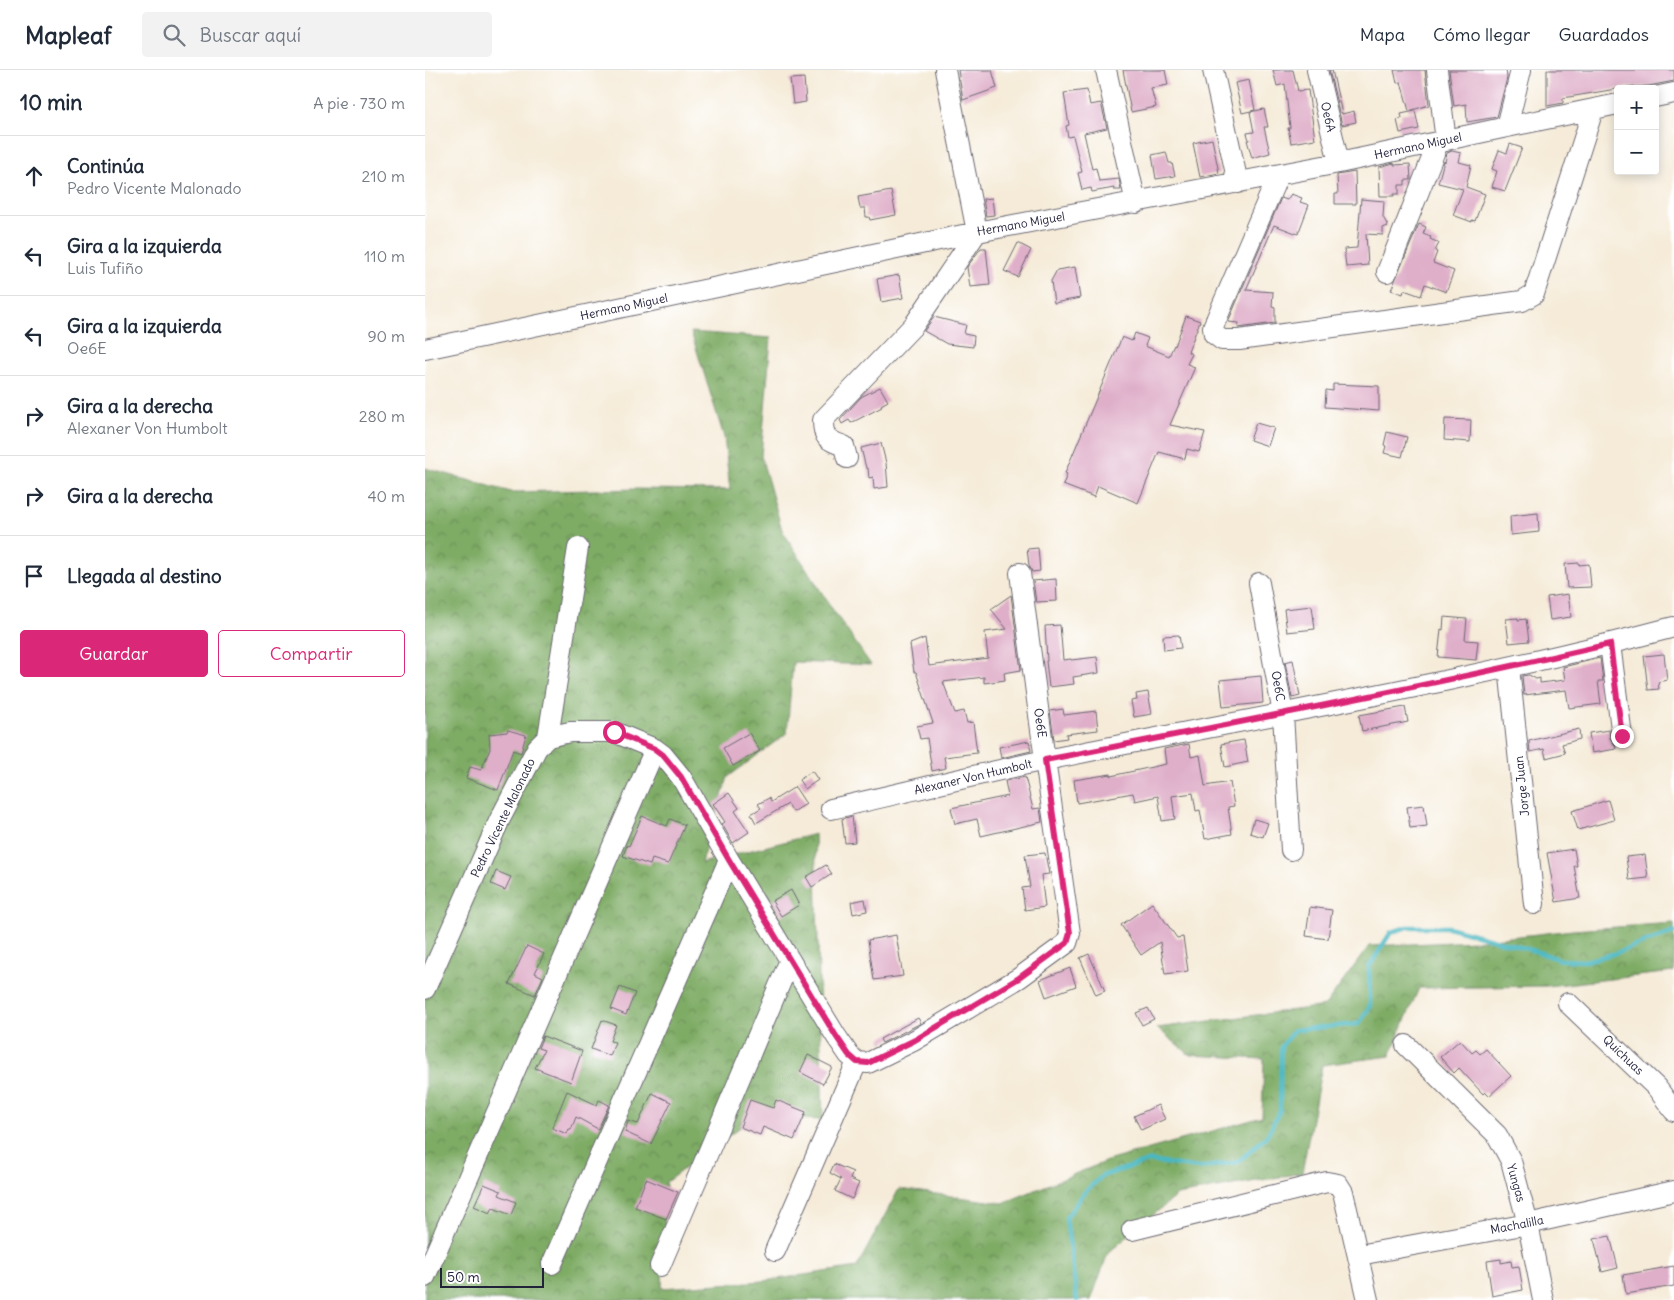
<!DOCTYPE html>
<html lang="es">
<head>
<meta charset="utf-8">
<style>
  :root { --surface:#fff; --page:#f2f2f3; --text:#1f2937; --muted:#747a83; --line:#e0e1e3; --accent:#db2777 }
  body { margin:0; font-family:Delius,sans-serif; background:var(--page); color:var(--text) }
  .controls { position:absolute; right:15px; top:15px; display:grid; overflow:hidden; border-radius:5px; box-shadow:0 2px 12px #0003 }
  .controls button { width:45px; height:45px; display:grid; place-items:center; padding:0; border:0; border-bottom:1px solid var(--line); background:var(--surface); color:var(--text); font:25px sans-serif }
  .scale { position:absolute; left:15px; bottom:12px; width:104px; box-sizing:border-box; padding-left:5px; border:2px solid #22223b; border-top:0; font-size:14px; line-height:18px; white-space:nowrap; color:#22223b; -webkit-text-stroke:4px #fff; paint-order:stroke }
  .stop { position:absolute; width:15px; height:15px; margin:-11px; border:4px solid #db2777; border-radius:50%; background:#fff }
  .stop.end { background:#db2777; border-color:#fff; box-shadow:0 1px 5px #0008 }
  .list { margin:0; padding:0; list-style:none }
  h2 { display:flex; justify-content:space-between; align-items:center; height:65px; margin:0; padding:0 20px; font-size:21px }
  h2 small { font-size:16px; font-weight:400; color:var(--muted) }
  .list li { display:grid; grid-template-columns:32px 1fr auto; gap:15px; align-items:center; box-sizing:border-box; height:80px; padding:0 20px; border-top:1px solid var(--line) }
  .list b { display:block; font-size:19px; white-space:nowrap }
  .list p { margin:0; font-size:16px; white-space:nowrap; color:var(--muted) }
  .list em { font-size:16px; font-style:normal; color:var(--muted) }
  .actions { display:flex; gap:10px; padding:15px 20px }
  .actions a { flex:1; padding:11px 0; border:1px solid var(--accent); border-radius:5px; text-align:center; font-size:18px; color:var(--accent) }
  .actions .main { background:var(--accent); color:#fff }
  .icon { flex:none; width:28px; height:28px; fill:none; stroke:currentColor; stroke-width:2; stroke-linecap:round; stroke-linejoin:round }
  .map { position:relative; flex:none; width:1249px; height:1230px; overflow:hidden }
  header { display:flex; align-items:center; gap:30px; box-sizing:border-box; height:70px; padding:0 25px; background:var(--surface); border-bottom:1px solid var(--line) }
  header strong { font-size:24px }
  nav { display:flex; gap:28px; margin-inline-start:auto; font-size:18px }
  .search { width:350px; height:45px; background:var(--page); display:flex; align-items:center; gap:12px; box-sizing:border-box; padding:0 18px; border-radius:5px; color:var(--muted); font-size:19px }
  main { display:flex }
  aside { flex:1; background:var(--surface) }
  .map>svg:first-child { display:block }
  .forest { fill:url(#forest-crowns); stroke:#506750 }
  .lines { fill:none; stroke-linecap:round; stroke-linejoin:round }
  .stream { stroke:#48b7c2; stroke-width:4.5 }
  .building { fill:#dfafc9 }
  .minor-casing { stroke:#6c6872; stroke-width:22 }
  .minor { stroke:#fff; stroke-width:20 }
  .route { stroke:#db2777; stroke-width:6 }
  .labels { text-anchor:middle; stroke-width:4.5; stroke-linejoin:round; paint-order:stroke }
  .street-label { font-size:12px; fill:#22223b; stroke:#fff }
</style>
</head>
<body>
<header>
<strong>Mapleaf</strong>
<div class="search"><svg class="icon" aria-label="search" viewBox="0 0 24 24"><circle cx="10" cy="10" r="6"/><path d="M15 15l6 6"/></svg>Buscar aquí</div>
<nav><a>Mapa</a><a>Cómo llegar</a><a>Guardados</a></nav>
</header>
<main>
<aside>
<h2>10 min<small>A pie · 730 m</small></h2>
<ul class="list">
<li><svg class="icon" aria-label="ahead" viewBox="0 0 24 24"><path d="M12 20V5M6 11l6-6 6 6"/></svg><div><b>Continúa</b><p>Pedro Vicente Malonado</p></div><em>210 m</em></li>
<li><svg class="icon" aria-label="left" viewBox="0 0 24 24"><path d="M17 20v-9H6M10 6l-5 5 5 5"/></svg><div><b>Gira a la izquierda</b><p>Luis Tufiño</p></div><em>110 m</em></li>
<li><svg class="icon" aria-label="left" viewBox="0 0 24 24"><path d="M17 20v-9H6M10 6l-5 5 5 5"/></svg><div><b>Gira a la izquierda</b><p>Oe6E</p></div><em>90 m</em></li>
<li><svg class="icon" aria-label="right" viewBox="0 0 24 24"><path d="M7 20v-9h11M14 6l5 5-5 5"/></svg><div><b>Gira a la derecha</b><p>Alexaner Von Humbolt</p></div><em>280 m</em></li>
<li><svg class="icon" aria-label="right" viewBox="0 0 24 24"><path d="M7 20v-9h11M14 6l5 5-5 5"/></svg><div><b>Gira a la derecha</b></div><em>40 m</em></li>
<li><svg class="icon" aria-label="arrive" viewBox="0 0 24 24"><path d="M6 21V4h12l-3 4 3 4H6"/></svg><div><b>Llegada al destino</b></div></li>
</ul>
<div class="actions"><a class="main">Guardar</a><a>Compartir</a></div>
</aside>
<div class="map">
<svg width="1249" height="1230" viewBox="0 0 1249 1230">
  <defs>
    <pattern id="forest-crowns" width="20" height="18" patternUnits="userSpaceOnUse" patternTransform="scale(1.25)"><rect width="20" height="18" fill="#7eac65"/><path d="M2 6a3 3 0 1 1 6 0M12 15a3 3 0 1 1 6 0" fill="none" stroke="#678c54"/></pattern>
  </defs>
  <rect width="100%" height="100%" fill="#fff"/>
  <filter id="ink" filterUnits="userSpaceOnUse"><feTurbulence type="fractalNoise" baseFrequency=".02" numOctaves="2"/><feDisplacementMap in="SourceGraphic" scale="10" xChannelSelector="R" yChannelSelector="G"/><feConvolveMatrix kernelMatrix="1 2 1 2 8 2 1 2 1" color-interpolation-filters="sRGB"/></filter>
  <filter id="wash" filterUnits="userSpaceOnUse"><feTurbulence type="fractalNoise" baseFrequency=".0096" numOctaves="4" result="noise"/><feDisplacementMap in="SourceGraphic" scale="20" xChannelSelector="R" yChannelSelector="G"/><feGaussianBlur stdDeviation="1.12" result="paint"/><feColorMatrix in="noise" values="0 0 0 0 0 0 0 0 0 0 0 0 0 0 0 0 0 1.4 0 .05"/><feComposite in="paint" operator="in"/></filter>
  <g filter="url(#wash)">
    <rect width="100%" height="100%" fill="#f5ebd8"/>
    <path class="forest" d="M266,262L346,268L336,386L357,460L406,537L446,595L368,592L362,663L303,707L276,793L390,764L398,1050L329,1047L241,1112L237,1218L339,1211L432,1197L474,1119L578,1133L682,1091L837,1047L839,989L765,985L732,958L900,936L944,876L1050,871L1148,860L1249,853V902L1122,916L994,918L965,986L897,995L877,1103L752,1125L683,1183L666,1230H0V398L86,422L212,419L305,420L299,367Z"/>
    <g class="lines">
      <path class="stream" d="M652,1230L641,1148L659,1123L677,1106L724,1091L774,1098L813,1092L842,1066L855,1040L856,977L869,960L934,954L945,936L944,897L966,862L983,857H1023L1110,881L1136,890L1160,891L1188,884L1249,862"/>
    </g>
    <g id="blocks">
      <path class="building" d="M533,0H567L572,18L538,30Z
        M698,0H740L743,15L726,18L731,37L706,42Z
        M848,0H868L873,21L883,20L890,69L866,73L863,58H865L860,14L852,16Z
        M904,0H907L917,44L929,41L931,52L917,55Z
        M969,0H1000L1004,35L984,41L976,12L972,13Z
        M1024,0H1081L1082,8L1072,47L1042,52L1041,34L1029,36Z
        M1122,0H1249V11L1223,16L1209,17V16L1138,28V33L1122,36Z
        M379,8L381,32L368,34L365,9Z
        M824,10L830,40L817,43L810,13Z
        M662,20L665,35L676,33L682,58L659,63L667,99L671,98L674,111L694,109L696,120H689V118L667,122L666,118L657,120L653,103L657,102L648,66L643,67L641,56L644,55L639,23Z
        M839,39L843,57H839L845,83L827,88L822,70H824L822,63L829,62L825,42Z
        M990,41L994,59L975,63L972,50L977,48L976,44Z
        M787,69L794,103L775,107L768,73Z
        M1085,74L1097,78L1080,121L1067,117L1072,101L1067,99L1074,80L1082,83Z
        M1027,81L1036,83L1034,92L1046,95L1041,117L1060,124L1050,151L1047,150V152L1028,145L1038,119L1013,113L1019,91L1020,92L1022,83Z
        M741,82L744,93H747L750,106L731,109L727,85Z
        M969,93V95L985,94L986,110H980V115H974V124H969V126H955L954,97Z
        M930,102L931,134H910V124H913L912,105Z
        M466,121L471,145L445,150L444,147H441L440,138H435L433,127Z
        M866,124L877,128L875,132L884,135L873,164L849,155L821,220L848,222L847,236L850,237V253L813,258L814,253L803,252L856,128L862,130Z
        M567,128L569,145L561,146L558,129Z
        M936,129L959,131L958,147L963,156L958,158V165L941,164L943,195L921,197L919,179L932,178Z
        M994,154L1001,157L998,164L1006,167L1005,169L1014,173L1010,181L1012,182L1008,193L1029,201L1021,222L1000,214L996,226L979,220L978,224L966,220Z
        M593,173L606,180L593,207L579,201Z
        M556,178H561L565,215L545,217L542,197Z
        M650,197L655,228L629,233L626,211L632,200Z
        M474,205L478,228L456,232L452,209Z
        M761,246L775,251L763,282L767,284L762,294L770,297L745,355L780,362L774,382L762,379L760,389L734,382L713,433L673,416L669,427L638,415L642,404L640,403L697,267L707,271L710,263L723,268L720,276L744,286L749,275L750,276Z
        M509,247L541,255L539,264L549,266L548,277L522,274L499,261Z
        M908,314L954,316V341L900,337L901,320L908,321Z
        M455,317L463,331L456,335L457,337L426,353L424,350L417,354L415,350L436,327Z
        M1020,349L1046,350L1045,372L1019,370Z
        M831,353L849,358L843,376L825,370Z
        M962,362L982,367L977,387L959,383L961,376L959,375Z
        M456,373L461,393L463,417L449,419L448,407L444,408L443,398H441L436,378Z
        M1113,443L1114,462L1086,465L1085,446Z
        M613,478L615,501L607,502L604,495L602,479Z
        M1154,493V495L1164,494L1166,517L1142,518L1140,494Z
        M631,509L632,531L611,532L608,511Z
        M1143,524L1146,547L1125,550L1122,527Z
        M586,525L596,600L579,603L580,610L559,613V607L518,612L530,643L539,641L542,653L548,652L552,683L519,687L521,698L507,701L502,668L495,669L492,656L508,653L491,602H489L485,574L500,568L504,596L563,588L560,562L582,559L566,539Z
        M887,536L890,559L862,562L859,539Z
        M1019,547L1042,549L1040,570L1053,571L1051,590L1013,587L1016,559L1018,560Z
        M1093,548V550L1101,549L1104,571L1084,573L1081,549Z
        M635,555L638,590L646,589V590L672,587L674,603L648,607L649,614L624,617L621,591H622L620,556Z
        M754,565L756,578L739,580L738,566Z
        M1239,584L1242,610L1233,612L1234,619L1223,620L1219,586Z
        M1175,588L1178,611H1173L1176,634L1144,638L1141,620L1099,625L1097,606L1104,605L1111,609L1115,608V613L1140,610L1138,597Z
        M868,590L875,626L867,628L860,592Z
        M836,606L838,633L798,637L795,610Z
        M723,622L727,644L709,647L706,631L712,630L711,624Z
        M980,637L983,652L937,661L934,645Z
        M638,639L639,645L671,641L673,660L641,664L642,668L629,670L625,641Z
        M1154,659L1155,669L1137,674L1140,683L1121,688L1119,679L1105,682L1104,671Z
        M83,660L101,665L96,683L88,680L73,720L41,708L45,697L56,700L65,679L64,664L82,662Z
        M1184,660L1185,668L1190,675L1191,679L1167,683L1164,663Z
        M324,663L335,681L308,696L298,678Z
        M819,670L823,692L800,697L796,674Z
        M604,671L606,681L576,688L574,677Z
        M764,674L766,687L775,685L780,716L805,712L809,736L803,737L807,764L780,769L775,740L771,741L768,723L747,726L750,749L737,751L733,726L710,731L708,723L652,733L649,710L686,704V706L741,694L739,679Z
        M387,701L393,710L380,719L374,710Z
        M600,707L608,739L615,738L617,752L556,766L552,749L530,754L526,738L583,726L580,711Z
        M370,717L381,734L368,742L363,734L331,753L326,744L336,738L333,734L344,728L346,732Z
        M304,723L314,738L310,741L324,762L308,773L297,754L300,752L288,734Z
        M1183,730L1189,750L1153,760L1147,741Z
        M999,735L1002,756L985,758L982,737Z
        M217,746L242,756L245,749L260,755L243,794L227,789L225,795L198,786L202,775L204,776Z
        M427,746L430,772L420,773L417,749Z
        M829,749L843,753L838,767L825,763Z
        M1149,779L1152,796H1149L1155,828L1131,832L1122,783Z
        M620,783L624,804L616,805L620,837L600,840L597,818L605,817L600,785Z
        M1220,785L1223,808L1204,810L1201,787Z
        M401,795L407,804L387,817L381,807Z
        M71,801L86,807L80,820L66,814Z
        M366,820L374,835L356,846L347,831Z
        M440,829L442,841L428,844L426,832Z
        M727,833L752,868L758,867L763,901L740,904L735,872L716,885L696,855Z
        M885,837L907,840L903,869L881,866Z
        M471,865L478,906L449,910L443,870Z
        M102,876L119,884L110,903L118,907L110,925L84,914Z
        M664,884L680,921L671,925L655,888Z
        M645,898L651,916L621,927L615,910Z
        M195,917L210,923L201,945L186,939Z
        M723,938L729,949L717,955L711,943Z
        M493,948L496,953L457,973L455,969Z
        M177,950L191,955L185,971L190,972L185,986L166,979Z
        M118,966L157,981L146,1012L110,998L119,980L113,978Z
        M1035,970L1047,983L1051,980L1055,984L1061,979L1086,1006L1064,1026L1060,1022L1058,1024L1034,998L1029,1003L1015,987Z
        M383,985L407,997L398,1014L375,1002Z
        M142,1021L172,1035L174,1030L184,1035L173,1059L151,1047L146,1060L144,1059L142,1064L127,1058Z
        M227,1023L246,1032L226,1074L200,1062L203,1051L213,1054Z
        M325,1030L348,1038L351,1030L381,1042L369,1070L338,1057L335,1065L315,1057Z
        M733,1035L740,1049L716,1060L709,1046Z
        M409,1094L428,1102L425,1109L434,1113L427,1129L410,1121L416,1109L405,1103Z
        M221,1109L253,1122L241,1149L210,1137Z
        M59,1114L76,1121L74,1125L91,1132L86,1145L68,1138L65,1143L49,1136Z
        M1185,1166L1193,1198L1177,1202L1169,1169Z
        M1076,1189V1193L1086,1191L1087,1197L1094,1196L1098,1220L1067,1226L1062,1191Z
        M1249,1196V1216L1201,1224L1198,1205Z"/>
    </g>
  </g>
  <g filter="url(#ink)">
    <use href="#blocks" fill-opacity="0" stroke="#6c6872" stroke-width="1"/>
    <g class="lines">
      <g class="minor-casing">
        <path id="minor" d="M681,0L711,133
          M788,0L813,113
          M892,0L914,93
          M1012,0L1021,71
          M1230,27L1249,23
          M1082,57L1096,0
          M853,106L788,257L789,264L797,270H814L1097,231L1109,224L1168,40
          M962,202L1013,73
          M0,279L552,162L914,93L1082,57L1193,34
          M422,388L419,376C403,370 398,369 398,350L489,255L552,162L520,0
          M834,513L858,644L866,780
          M1185,574L1197,666
          M1084,597L1109,834
          M123,667L153,478
          M406,739C477,723 549,705 621,690C831,647 1042,612 1249,557
          M0,919L74,751L112,678L123,667L145,662H189L230,679L238,685L256,707L304,790L411,966L424,985L432,992
          M1143,933L1232,1018L1249,1041
          M981,975L1072,1065L1086,1091L1103,1154L1118,1230
          M432,992L443,993L490,970L594,908L642,873L645,863L620,690L595,503
          M707,1160L902,1112L913,1114L918,1122L943,1230
          M350,1181L432,992
          M934,1185L1103,1154L1249,1121
          M127,1194L304,790
          M235,1196L365,890
          M0,1207L230,679"/>
      </g>
      <use href="#minor" class="minor"/>
    </g>
  </g>
  <g class="lines" filter="url(#ink)">
    <path class="route" d="M189,662L230,679L238,685L256,707L304,790L411,966L424,985L432,992L443,993L490,970L594,908L642,873L645,863L620,690C809,654 997,617 1185,574L1197,666"/>
  </g>
  <g class="labels">
    <g class="street-label">
      <text transform="translate(903 47) rotate(77)" y="4">Oe6A</text>
      <text transform="translate(993 76) rotate(-12)" y="4">Hermano Miguel</text>
      <text transform="translate(596 154) rotate(-10)" y="4">Hermano Miguel</text>
      <text transform="translate(199 237) rotate(-12)" y="4">Hermano Miguel</text>
      <text transform="translate(853 616) rotate(80)" y="4">Oe6C</text>
      <text transform="translate(615 653) rotate(82)" y="4">Oe6E</text>
      <text transform="translate(548 707) rotate(-13)" y="4">Alexaner Von Humbolt</text>
      <text transform="translate(1097 716) rotate(-96)" y="4">Jorge Juan</text>
      <text transform="translate(78 748) rotate(-64)" y="4">Pedro Vicente Malonado</text>
      <text transform="translate(1198 985) rotate(44)" y="4">Quichuas</text>
      <text transform="translate(1091 1113) rotate(74)" y="4">Yungas</text>
      <text transform="translate(1092 1155) rotate(-11)" y="4">Machalilla</text>
    </g>
  </g>
</svg>
<div class="controls">
<button>+</button>
<button>−</button>
</div>
<div class="scale">50 m</div>
<div class="stop" style="left:189px;top:662px"></div>
<div class="stop end" style="left:1197px;top:666px"></div>
</div>
</main>
</body>
</html>
